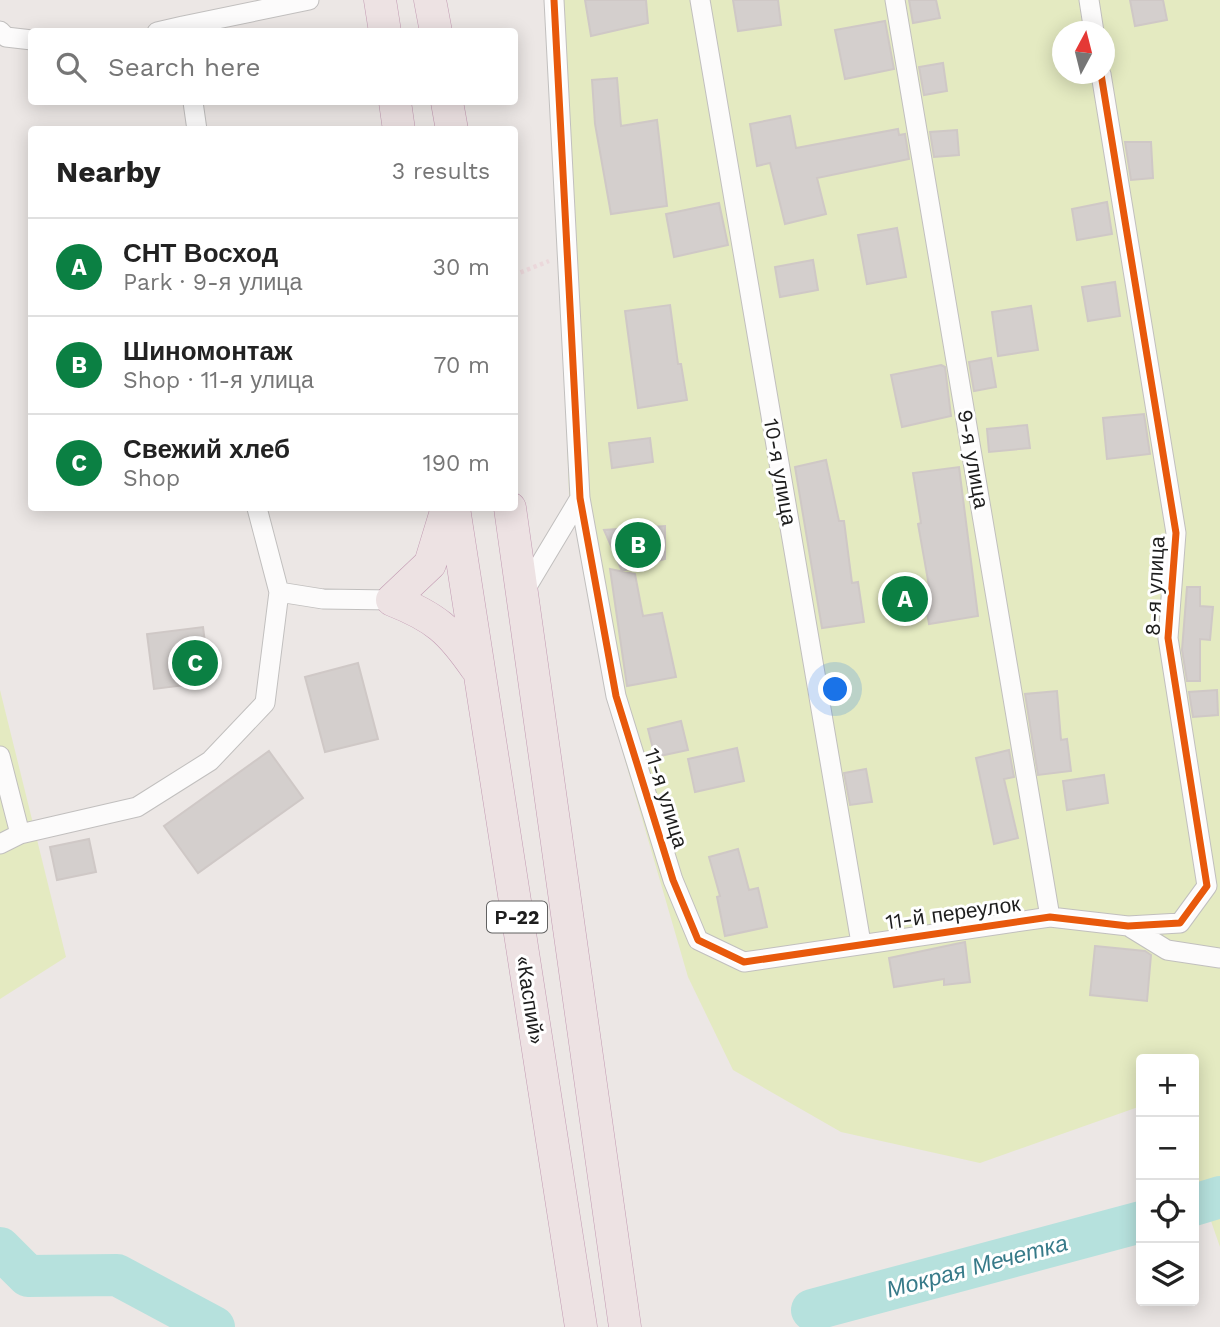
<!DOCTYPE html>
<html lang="en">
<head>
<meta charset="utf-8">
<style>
  :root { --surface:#fff; --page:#f6f6f6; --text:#222; --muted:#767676; --line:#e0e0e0; --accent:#0b8043 }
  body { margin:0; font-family:"Work Sans",sans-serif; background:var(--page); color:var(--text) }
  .controls { position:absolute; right:21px; bottom:21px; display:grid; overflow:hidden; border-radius:7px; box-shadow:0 4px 18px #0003 }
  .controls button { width:63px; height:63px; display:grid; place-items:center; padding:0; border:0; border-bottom:2px solid var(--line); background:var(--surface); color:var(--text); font:35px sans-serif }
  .compass { position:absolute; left:1052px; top:21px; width:63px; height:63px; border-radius:50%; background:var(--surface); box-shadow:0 4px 18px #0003; rotate:7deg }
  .you { position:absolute; left:836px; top:690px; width:24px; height:24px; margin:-18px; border:5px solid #fff; border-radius:50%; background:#1a73e8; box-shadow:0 0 0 10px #1a73e833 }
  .badge { display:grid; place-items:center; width:46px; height:46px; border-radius:50%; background:var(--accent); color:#fff; font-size:23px; font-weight:700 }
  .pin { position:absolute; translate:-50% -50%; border:4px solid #fff; box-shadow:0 2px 7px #0006 }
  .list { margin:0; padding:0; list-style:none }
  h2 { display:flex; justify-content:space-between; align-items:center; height:91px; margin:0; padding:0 28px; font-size:30px }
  h2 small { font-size:23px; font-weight:400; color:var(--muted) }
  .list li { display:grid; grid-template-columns:46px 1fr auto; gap:21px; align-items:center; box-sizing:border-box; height:98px; padding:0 28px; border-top:2px solid var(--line) }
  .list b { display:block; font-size:26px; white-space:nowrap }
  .list p { margin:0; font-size:23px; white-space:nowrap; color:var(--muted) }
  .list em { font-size:23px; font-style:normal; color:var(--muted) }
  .icon { flex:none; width:38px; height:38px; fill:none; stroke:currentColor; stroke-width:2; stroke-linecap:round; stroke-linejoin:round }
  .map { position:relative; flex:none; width:1220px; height:1327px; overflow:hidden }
  .search { position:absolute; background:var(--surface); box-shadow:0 4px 18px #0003; left:28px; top:28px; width:490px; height:77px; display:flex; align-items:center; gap:18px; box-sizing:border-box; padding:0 24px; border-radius:7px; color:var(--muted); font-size:26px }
  .panel { position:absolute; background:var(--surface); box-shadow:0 4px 18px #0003; left:28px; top:126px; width:490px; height:385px; border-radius:7px }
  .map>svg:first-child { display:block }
  .grass { fill:#e4eac1; fill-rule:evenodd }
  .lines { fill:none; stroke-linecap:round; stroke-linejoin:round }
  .river { stroke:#b6e1dd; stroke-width:42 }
  .building { fill:#d4cfcd; stroke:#cfc8c6; stroke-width:2 }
  .minor-casing { stroke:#c1bfbe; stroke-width:21 }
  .trunk-casing { stroke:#c29ab2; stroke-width:33 }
  .path { stroke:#ebd8db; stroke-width:4.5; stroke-dasharray:3.5 3.5; stroke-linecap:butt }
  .minor { stroke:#fcfbfb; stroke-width:19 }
  .trunk { stroke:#ede2e3; stroke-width:32 }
  .cycleway-casing { stroke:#fff; stroke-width:11 }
  .cycleway { stroke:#e8590c; stroke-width:7 }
  .labels { text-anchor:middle; stroke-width:6; stroke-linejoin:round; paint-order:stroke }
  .shield { fill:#fff; stroke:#616161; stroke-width:2 }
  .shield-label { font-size:19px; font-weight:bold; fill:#1d1d1d }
  .street-label { font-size:21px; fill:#1d1d1d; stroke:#fff }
  .water-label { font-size:23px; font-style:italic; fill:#377a89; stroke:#fff }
</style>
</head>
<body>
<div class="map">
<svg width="1220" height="1327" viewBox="0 0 1220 1327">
  <rect width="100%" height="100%" fill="#ece7e5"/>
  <path class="grass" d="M551,0H1220V1247L1194,1172V1059H1141V1106L980,1163L841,1132L733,1070L688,977L609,705L569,494ZM1062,32H1104V74H1062Z
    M0,690L66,957L0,999Z"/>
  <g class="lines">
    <path class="river" d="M1194,1205L1220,1197
      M0,1248L28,1276L117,1275L214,1327
      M812,1310L1141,1222"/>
  </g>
  <path class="building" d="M585,0H646L648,23L591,36Z
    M733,0H778L781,25L738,31Z
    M909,0H936L940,18L913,23Z
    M1130,0H1163L1167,20L1135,26Z
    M885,21L894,69L845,79L835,30Z
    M943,63L947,91L924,95L919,67Z
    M617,78L621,126L657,120L667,206L611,214L595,124L592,80Z
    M790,116L796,148L898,129L899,135L905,134L909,159L817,178L826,214L785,224L770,163L757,166L750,124Z
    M957,130L959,155L934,157L930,132Z
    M1125,142H1151L1153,178L1131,180Z
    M1107,202L1112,234L1077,240L1072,209Z
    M719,203L728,245L674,257L666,214Z
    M897,228L906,277L867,284L858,235Z
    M813,260L818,290L780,297L775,267Z
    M1115,282L1120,316L1088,321L1082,287Z
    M670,305L678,364H681L687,400L638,408L625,311Z
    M1031,306L1038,350L998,356L992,312Z
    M991,358L996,387L974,391L969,362Z
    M941,365L945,367L951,416L902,427L891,375Z
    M1144,414L1150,454L1107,459L1103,418Z
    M1027,425L1030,448L989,452L987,429Z
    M650,438L653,462L612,468L609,443Z
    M826,460L839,521H844L852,583L858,582L864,622L822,628L795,467Z
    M959,467L978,616L929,624L923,587L929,586L918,524L921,523L913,473Z
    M665,526V559L622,571L604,530Z
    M610,569L635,574L643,616L662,613L676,677L627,686Z
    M1187,587H1200V606L1213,607L1210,640L1200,639V681H1187L1182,650Z
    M203,627L210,682L154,689L147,634Z
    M358,663L378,739L325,752L305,677Z
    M1217,690L1218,715L1193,717L1189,692Z
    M1057,691L1061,740L1067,739L1071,771L1038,775L1025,694Z
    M681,721L688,750L655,757L648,729Z
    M737,748L744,781L695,792L688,759Z
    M1009,750L1014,777L1004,779L1018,838L994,844L976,758Z
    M269,751L303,798L198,873L164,826Z
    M866,769L872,802L850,805L844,773Z
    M1104,775L1108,803L1067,810L1063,781Z
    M89,839L96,872L57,880L50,847Z
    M738,849L749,890L758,888L767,927L725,936L717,897L720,896L709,857Z
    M965,942L970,982L944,985V979L894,987L889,958Z
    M1095,946L1145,951L1151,955L1147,1001L1090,995Z"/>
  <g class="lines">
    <g class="minor-casing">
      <path id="minor" d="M554,0L580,498L616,696L673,880L698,940L744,962L1050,917L1128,926L1180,923L1207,886L1168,638L1176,533L1101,74
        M700,0L861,943
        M895,0L1050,917
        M1089,0L1094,32
        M0,31L6,37L32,40
        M157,32L183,26
        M183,32V26L309,0
        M193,102L197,130
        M257,508L279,592
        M523,593L580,498
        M0,756L20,834
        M0,844L20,834L137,807L210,761L265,703L279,592L323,599L392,600
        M1128,926L1167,950L1220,958"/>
    </g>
    <g class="trunk-casing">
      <path id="trunk" d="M380,0L385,32
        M430,0L436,32
        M395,102L399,130
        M447,102L452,130
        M447,508L430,564L392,600C435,617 450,630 476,668
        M454,508L581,1327
        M510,508L625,1327"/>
    </g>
    <path class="path" d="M514,275L549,261
      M514,321V340"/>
    <use href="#minor" class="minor"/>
    <use href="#trunk" class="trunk"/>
    <g class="cycleway-casing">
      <path id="cycleway" d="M554,0L580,498L616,696L673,880L698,940L744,962L1050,917L1128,926L1180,923L1207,886L1168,638L1176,533L1101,74"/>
    </g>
    <use href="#cycleway" class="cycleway"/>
  </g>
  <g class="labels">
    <rect class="shield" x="487" y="901.5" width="60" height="31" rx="5"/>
    <g class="shield-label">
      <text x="517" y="924">Р-22</text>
    </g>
    <g class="street-label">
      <text transform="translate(973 459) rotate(80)" y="7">9-я улица</text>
      <text transform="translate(780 472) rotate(80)" y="7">10-я улица</text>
      <text transform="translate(1155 586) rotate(-87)" y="7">8-я улица</text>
      <text transform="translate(666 798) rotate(73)" y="7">11-я улица</text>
      <text transform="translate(953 913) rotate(-8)" y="7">11-й переулок</text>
      <text transform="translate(530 1000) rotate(81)" y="7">«Каспий»</text>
    </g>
    <g class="water-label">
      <text transform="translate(977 1266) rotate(-15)" y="8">Мокрая Мечетка</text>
    </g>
  </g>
</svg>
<div class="controls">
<button>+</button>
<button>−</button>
<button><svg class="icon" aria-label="locate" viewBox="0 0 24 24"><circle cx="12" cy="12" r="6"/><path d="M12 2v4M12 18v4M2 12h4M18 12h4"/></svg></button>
<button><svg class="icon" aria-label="layers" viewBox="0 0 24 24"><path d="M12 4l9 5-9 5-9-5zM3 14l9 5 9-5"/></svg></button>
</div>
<svg class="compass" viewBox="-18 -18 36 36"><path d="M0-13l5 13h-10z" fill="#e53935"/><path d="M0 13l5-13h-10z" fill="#767676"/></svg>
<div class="you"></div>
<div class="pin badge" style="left:905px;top:599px">A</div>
<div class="pin badge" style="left:638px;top:545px">B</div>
<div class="pin badge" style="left:195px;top:663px">C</div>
<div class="search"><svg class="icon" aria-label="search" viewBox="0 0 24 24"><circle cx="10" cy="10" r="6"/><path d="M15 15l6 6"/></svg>Search here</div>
<section class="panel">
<h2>Nearby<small>3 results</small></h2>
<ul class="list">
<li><span class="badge">A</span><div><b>СНТ Восход</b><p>Park · 9-я улица</p></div><em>30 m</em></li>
<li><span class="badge">B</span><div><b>Шиномонтаж</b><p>Shop · 11-я улица</p></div><em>70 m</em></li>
<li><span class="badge">C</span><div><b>Свежий хлеб</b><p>Shop</p></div><em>190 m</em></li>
</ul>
</section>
</div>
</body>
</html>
